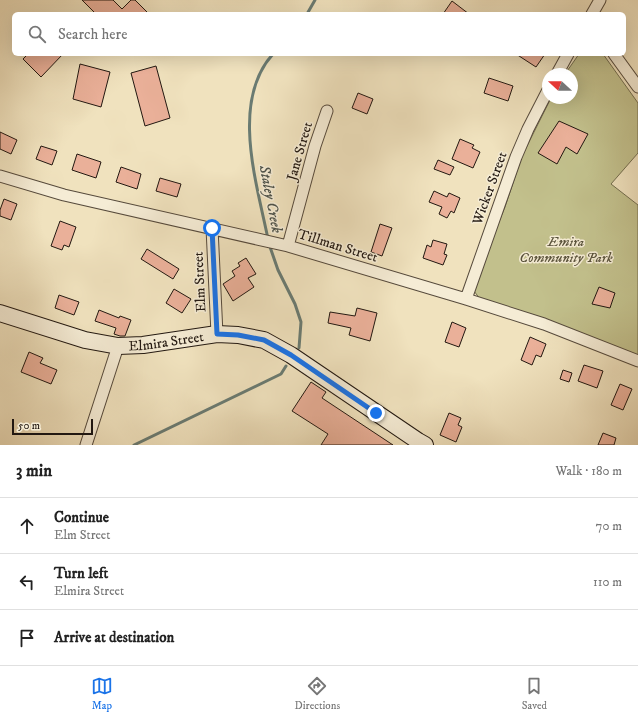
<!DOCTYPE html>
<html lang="en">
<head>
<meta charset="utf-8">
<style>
  :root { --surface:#fff; --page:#f6f6f6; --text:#222; --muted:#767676; --line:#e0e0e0; --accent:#1a73e8 }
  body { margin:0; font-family:"IM FELL DW Pica",serif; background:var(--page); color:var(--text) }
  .compass { position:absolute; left:542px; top:68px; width:36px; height:36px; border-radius:50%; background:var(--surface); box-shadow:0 4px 16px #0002; rotate:291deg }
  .scale { position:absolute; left:12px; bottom:10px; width:81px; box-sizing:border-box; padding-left:4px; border:2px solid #221811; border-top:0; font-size:11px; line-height:14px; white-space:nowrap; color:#221811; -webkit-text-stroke:3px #f5ecd5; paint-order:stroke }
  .stop { position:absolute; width:12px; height:12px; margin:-9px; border:3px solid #1a73e8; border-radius:50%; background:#fff }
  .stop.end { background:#1a73e8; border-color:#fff; box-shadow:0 1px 4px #0008 }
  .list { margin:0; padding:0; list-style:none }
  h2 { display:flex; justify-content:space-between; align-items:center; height:52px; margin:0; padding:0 16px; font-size:17px }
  h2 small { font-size:13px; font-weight:400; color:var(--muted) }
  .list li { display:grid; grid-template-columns:26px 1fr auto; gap:12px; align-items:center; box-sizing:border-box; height:56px; padding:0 16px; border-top:1px solid var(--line) }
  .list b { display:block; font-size:15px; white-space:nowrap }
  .list p { margin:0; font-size:13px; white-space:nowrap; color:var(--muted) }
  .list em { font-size:13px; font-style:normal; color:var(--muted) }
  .icon { flex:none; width:22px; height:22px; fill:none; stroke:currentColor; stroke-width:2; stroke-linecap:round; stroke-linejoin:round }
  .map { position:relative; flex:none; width:638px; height:445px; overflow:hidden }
  .search { position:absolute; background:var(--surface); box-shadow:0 4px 16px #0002; left:12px; right:12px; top:12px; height:44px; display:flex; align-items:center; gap:10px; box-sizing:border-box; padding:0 14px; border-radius:6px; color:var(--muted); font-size:15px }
  .sheet { height:220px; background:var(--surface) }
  nav { display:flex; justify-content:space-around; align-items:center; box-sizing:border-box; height:56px; border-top:1px solid var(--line); background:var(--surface); font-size:11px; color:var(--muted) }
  nav a { display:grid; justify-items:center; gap:2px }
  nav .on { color:var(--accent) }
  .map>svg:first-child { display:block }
  .green { fill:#c2c08c; stroke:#726c4e }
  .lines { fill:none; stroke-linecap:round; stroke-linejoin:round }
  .stream { stroke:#6a7b72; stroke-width:3 }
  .building { fill:#eab099; stroke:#221811 }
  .street-casing { stroke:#564a3c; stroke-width:13 }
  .secondary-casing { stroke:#221811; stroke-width:18 }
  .street { stroke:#f5ecd5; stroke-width:11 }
  .secondary { stroke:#f5ecd5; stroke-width:16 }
  .route { stroke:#1a73e8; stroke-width:5 }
  .labels { text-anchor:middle; stroke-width:3; stroke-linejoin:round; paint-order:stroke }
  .street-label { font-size:14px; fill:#221811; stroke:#f5ecd5 }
  .park-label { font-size:14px; font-style:italic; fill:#5a533c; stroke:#f5ecd5 }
  .water-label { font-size:15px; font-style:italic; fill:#4c524a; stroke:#f5ecd5 }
</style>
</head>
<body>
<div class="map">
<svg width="638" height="445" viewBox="0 0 638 445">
  <rect width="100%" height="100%" fill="#f0e2be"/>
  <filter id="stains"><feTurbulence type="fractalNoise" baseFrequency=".005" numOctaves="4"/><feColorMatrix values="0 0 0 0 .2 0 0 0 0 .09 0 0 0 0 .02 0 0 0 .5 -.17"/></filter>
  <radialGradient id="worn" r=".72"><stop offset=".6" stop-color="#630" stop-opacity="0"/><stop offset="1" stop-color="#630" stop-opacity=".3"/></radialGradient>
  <path class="green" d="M579,54H603L638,103V153L611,184L638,205V358L480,299L474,291L491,241L505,207L522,156L551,98H572V74H565Z"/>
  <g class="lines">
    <path class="stream" d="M307,14L315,0
      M268,239C257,184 230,101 273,54
      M269,244L278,270L295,304L301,322L299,348
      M134,445L281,374L286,366"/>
  </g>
  <path class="building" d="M82,0H113L122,9L131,0H135L149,14H96Z
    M452,1L469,14H443Z
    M28,54H63L41,77L23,59Z
    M516,54H545L536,67Z
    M80,64L110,72L101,107L73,99Z
    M156,66L170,118L145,126L131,73Z
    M489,78L513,86L508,101L484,93Z
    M358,93L373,99L367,114L352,108Z
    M559,121L588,134L577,154L566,147L557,164L538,153Z
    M0,132L17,140L11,154L0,149Z
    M460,139L474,145L472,148L480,152L473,168L452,159Z
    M41,146L57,151L52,165L36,159Z
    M77,154L101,162L96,178L72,170Z
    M438,160L454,167L450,175L434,169Z
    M121,167L141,174L137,189L116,182Z
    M160,178L181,184L177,197L156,191Z
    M434,191L447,197L449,193L460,198L454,213L451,211L447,218L439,214L442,207L429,202Z
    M4,199L17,204L11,220L0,216V210Z
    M60,221L76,227L69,247L64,245L62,250L51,246Z
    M380,224L392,228L382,256L371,252Z
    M433,240L447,244L444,254L447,255L443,265L423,258L427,245L431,247Z
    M147,249L179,269L173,279L141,259Z
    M246,258L256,274L248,278L254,287L233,301L223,284L235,276L232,271L240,266L238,263Z
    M599,287L615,293L610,308L592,304Z
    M174,289L191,299L182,313L166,303Z
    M59,295L79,302L74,315L55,308Z
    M357,308L377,313L370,341L349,335L351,328L328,323L330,312L355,316Z
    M99,310L119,318L120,316L131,320L125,336H120L114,334L116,328L95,321Z
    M452,322L466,328L459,347L445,342Z
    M530,337L546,344L541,357L536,355L532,365L521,360Z
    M29,352L43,358L40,363L57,370L51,384L21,372Z
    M584,365L603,371L597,388L578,381Z
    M563,370L572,373L569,382L560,379Z
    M311,382L326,392L322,398L393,445H321L328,434L292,411Z
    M620,384L632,389L623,410L611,405Z
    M449,413L461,418L458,425L462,427L456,442L440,435Z
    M603,433L616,438L614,445H598Z"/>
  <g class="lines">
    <g class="street-casing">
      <path id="street" d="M592,14L600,0
        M614,54L638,87
        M557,74L568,54
        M0,176L64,195L288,246L466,299L544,324L638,361
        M212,228L217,334
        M288,246L315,146L327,111
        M466,299L516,157L528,129L548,90
        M86,445L118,346"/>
    </g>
    <g class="secondary-casing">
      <g id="secondary">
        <path id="s1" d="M0,313L85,340L118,346L143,345L217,334L238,335L264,340L291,355L418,441L425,445"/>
      </g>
    </g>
    <use href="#street" class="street"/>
    <use href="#secondary" class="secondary"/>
  </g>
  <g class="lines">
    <path class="route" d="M212,228L217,334L238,335L264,340L291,355L376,413"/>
  </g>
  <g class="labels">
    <g class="street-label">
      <text transform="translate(299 151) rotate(-74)" y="5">Jane Street</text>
      <text transform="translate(489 188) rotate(-70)" y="5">Wicker Street</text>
      <text transform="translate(338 245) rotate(17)" y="5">Tillman Street</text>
      <text transform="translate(199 282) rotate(-93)" y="5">Elm Street</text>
      <text dy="5" stroke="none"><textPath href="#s1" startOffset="171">Elmira Street</textPath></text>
    </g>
    <g class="park-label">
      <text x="566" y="246">Emira<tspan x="566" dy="16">Community Park</tspan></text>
    </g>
    <g class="water-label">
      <text transform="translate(271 199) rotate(79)" y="5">Staley Creek</text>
    </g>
  </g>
  <rect width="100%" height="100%" filter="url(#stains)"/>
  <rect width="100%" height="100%" fill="url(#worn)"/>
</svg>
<svg class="compass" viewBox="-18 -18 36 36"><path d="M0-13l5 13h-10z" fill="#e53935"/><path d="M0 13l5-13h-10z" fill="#767676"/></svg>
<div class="scale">50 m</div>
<div class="stop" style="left:212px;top:228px"></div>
<div class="stop end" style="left:376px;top:413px"></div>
<div class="search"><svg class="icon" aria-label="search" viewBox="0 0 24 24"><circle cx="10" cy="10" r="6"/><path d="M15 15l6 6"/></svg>Search here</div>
</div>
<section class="sheet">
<h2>3 min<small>Walk · 180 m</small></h2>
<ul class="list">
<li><svg class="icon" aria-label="ahead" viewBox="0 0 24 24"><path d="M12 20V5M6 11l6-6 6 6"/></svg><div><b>Continue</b><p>Elm Street</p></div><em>70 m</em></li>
<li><svg class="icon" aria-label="left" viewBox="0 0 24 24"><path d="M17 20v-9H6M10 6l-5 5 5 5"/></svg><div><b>Turn left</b><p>Elmira Street</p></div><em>110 m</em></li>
<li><svg class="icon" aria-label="arrive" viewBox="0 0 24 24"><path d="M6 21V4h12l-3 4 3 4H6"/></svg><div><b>Arrive at destination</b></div></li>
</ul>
</section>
<nav>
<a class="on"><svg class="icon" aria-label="map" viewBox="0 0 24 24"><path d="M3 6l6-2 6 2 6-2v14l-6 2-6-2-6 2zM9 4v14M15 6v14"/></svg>Map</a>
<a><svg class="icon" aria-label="directions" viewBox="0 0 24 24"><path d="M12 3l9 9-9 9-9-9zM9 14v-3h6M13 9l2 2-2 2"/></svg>Directions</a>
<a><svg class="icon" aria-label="saved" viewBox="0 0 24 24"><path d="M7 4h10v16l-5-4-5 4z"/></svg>Saved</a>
</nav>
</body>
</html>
